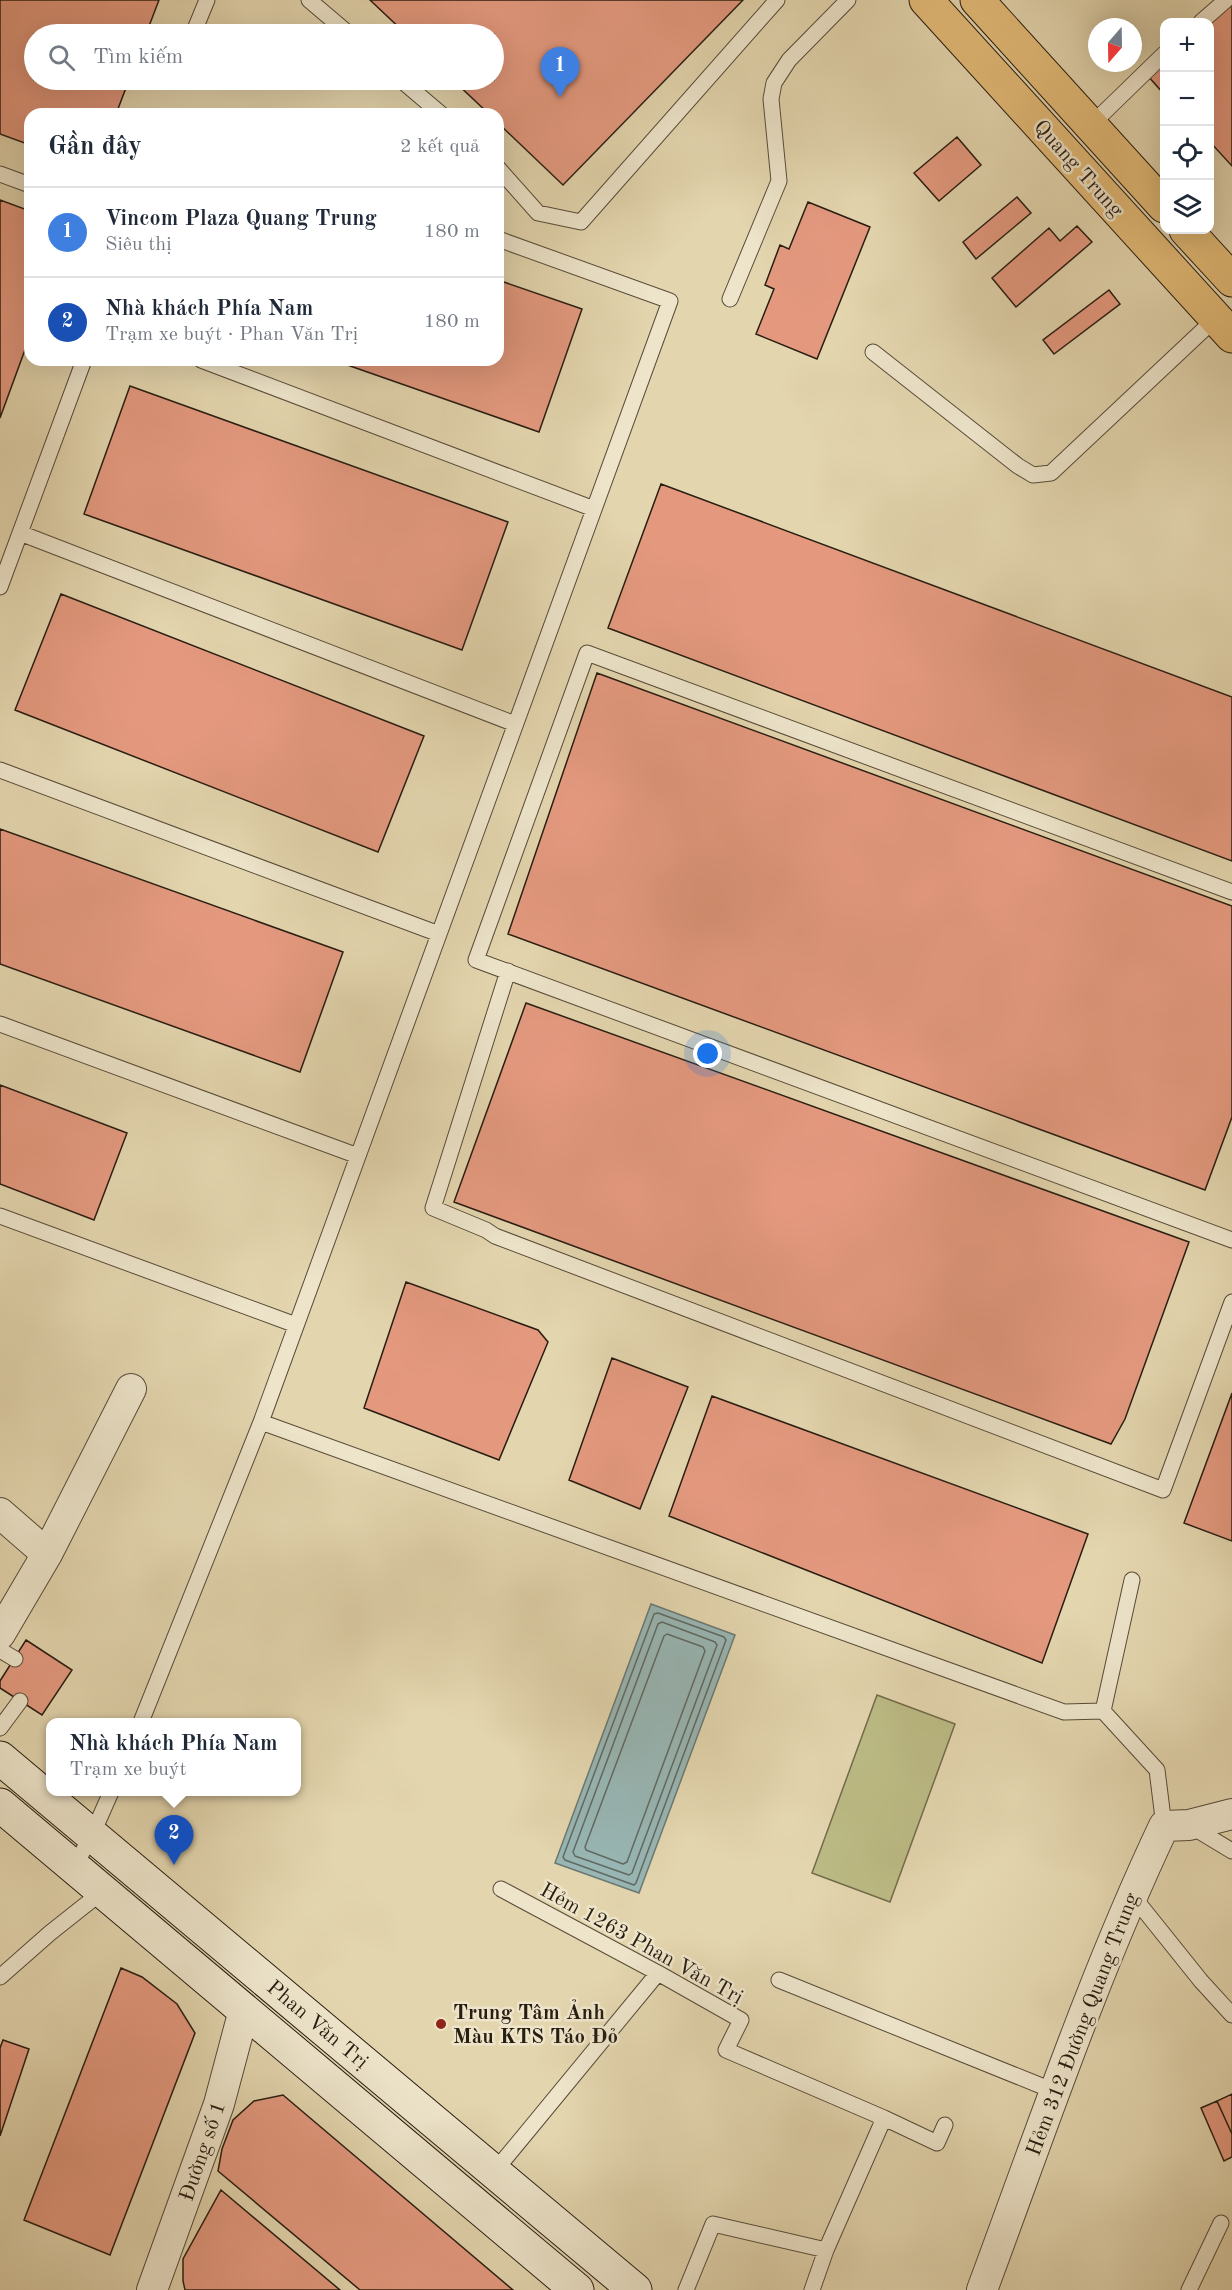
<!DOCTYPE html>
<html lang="vi">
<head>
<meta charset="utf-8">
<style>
  :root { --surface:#fff; --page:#f2f2f3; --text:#1f2937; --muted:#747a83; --line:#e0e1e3; --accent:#8f2418 }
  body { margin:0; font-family:"Old Standard TT",serif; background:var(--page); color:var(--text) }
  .controls { position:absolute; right:18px; top:18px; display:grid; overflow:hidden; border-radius:12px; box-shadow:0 6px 24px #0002 }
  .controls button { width:54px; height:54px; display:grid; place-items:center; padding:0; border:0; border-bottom:2px solid var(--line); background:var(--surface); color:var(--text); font:30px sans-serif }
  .compass { position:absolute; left:1088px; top:18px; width:54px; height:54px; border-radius:50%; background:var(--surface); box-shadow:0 6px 24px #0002; rotate:200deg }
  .you { position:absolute; left:708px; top:1054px; width:21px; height:21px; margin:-15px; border:4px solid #fff; border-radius:50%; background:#1a73e8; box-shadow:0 0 0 9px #1a73e833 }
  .badge { display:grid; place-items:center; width:39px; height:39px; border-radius:50%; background:var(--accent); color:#fff; font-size:20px; font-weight:700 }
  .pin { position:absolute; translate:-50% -50px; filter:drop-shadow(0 2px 3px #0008) }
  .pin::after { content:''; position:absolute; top:32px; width:21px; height:18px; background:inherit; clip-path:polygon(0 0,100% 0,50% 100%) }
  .popup { position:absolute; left:46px; top:1718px; width:255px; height:78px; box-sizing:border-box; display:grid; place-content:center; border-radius:12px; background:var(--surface); filter:drop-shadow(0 2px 4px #0005); font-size:20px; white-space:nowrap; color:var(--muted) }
  .popup b { font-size:22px; color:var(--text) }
  .popup::after { content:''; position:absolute; left:50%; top:100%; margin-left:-12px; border:12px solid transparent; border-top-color:var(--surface) }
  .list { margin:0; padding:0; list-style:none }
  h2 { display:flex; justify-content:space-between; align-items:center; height:78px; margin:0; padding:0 24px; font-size:26px }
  h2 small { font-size:20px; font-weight:400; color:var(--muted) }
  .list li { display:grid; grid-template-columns:39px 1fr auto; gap:18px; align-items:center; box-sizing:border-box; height:90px; padding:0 24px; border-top:2px solid var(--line) }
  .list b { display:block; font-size:22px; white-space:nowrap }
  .list p { margin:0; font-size:20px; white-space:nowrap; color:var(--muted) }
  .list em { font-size:20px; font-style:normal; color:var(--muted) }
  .icon { flex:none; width:33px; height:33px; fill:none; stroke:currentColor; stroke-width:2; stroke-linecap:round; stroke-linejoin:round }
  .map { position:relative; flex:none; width:1232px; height:2290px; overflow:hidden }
  .search { position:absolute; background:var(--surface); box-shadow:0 6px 24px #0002; left:24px; top:24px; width:480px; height:66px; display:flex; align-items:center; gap:15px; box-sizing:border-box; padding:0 21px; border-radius:33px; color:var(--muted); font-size:22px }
  .panel { position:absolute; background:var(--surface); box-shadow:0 6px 24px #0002; left:24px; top:108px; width:480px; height:258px; border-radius:18px }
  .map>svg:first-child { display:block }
  .green { fill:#bcbb85; stroke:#726c4b; stroke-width:1.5 }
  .water { fill:#98b6b4; stroke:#6b7973; stroke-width:1.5 }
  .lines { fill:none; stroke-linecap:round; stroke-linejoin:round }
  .shore { stroke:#606a62; stroke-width:1.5 }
  .building { fill:#e4997f; stroke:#281d11; stroke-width:1.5 }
  .service-casing { stroke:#574b38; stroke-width:17 }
  .minor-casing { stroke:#574b38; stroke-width:32 }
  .secondary-casing { stroke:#281d11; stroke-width:35 }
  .primary-casing { stroke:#281d11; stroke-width:35 }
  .service { stroke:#ede4ca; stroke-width:15 }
  .minor { stroke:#ede4ca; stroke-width:30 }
  .secondary { stroke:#ede4ca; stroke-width:33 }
  .primary { stroke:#e2ba77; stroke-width:33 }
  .poi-dot { fill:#8f2418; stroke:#ede4ca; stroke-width:2 }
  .labels { text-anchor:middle; stroke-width:5; stroke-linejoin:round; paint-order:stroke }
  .street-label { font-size:21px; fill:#281d11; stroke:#ede4ca }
  .poi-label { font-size:21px; font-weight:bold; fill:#281d11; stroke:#ede4ca; text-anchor:start }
</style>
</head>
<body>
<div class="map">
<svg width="1232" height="2290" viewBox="0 0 1232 2290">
  <rect width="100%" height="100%" fill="#e3d5ae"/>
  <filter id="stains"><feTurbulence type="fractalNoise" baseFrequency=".00333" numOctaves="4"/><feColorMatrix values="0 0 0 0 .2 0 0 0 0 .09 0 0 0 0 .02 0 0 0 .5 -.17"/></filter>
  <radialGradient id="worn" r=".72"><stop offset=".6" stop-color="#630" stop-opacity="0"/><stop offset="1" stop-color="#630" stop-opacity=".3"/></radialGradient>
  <path class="green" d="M877,1695L955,1724L890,1902L812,1873Z"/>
  <path class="water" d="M651,1604L735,1635L639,1893L555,1863Z"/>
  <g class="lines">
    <path class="shore" d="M658,1613L724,1637L726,1640L636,1883L634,1885L565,1860L563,1857L654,1614Z
      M662,1622L715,1642L717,1645L632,1873L629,1875L575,1856L573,1852L658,1624Z
      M667,1634L703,1647L705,1651L627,1862L623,1864L586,1850L585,1847L664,1636Z"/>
  </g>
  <path class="building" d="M0,0H159L146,34H34V80H129L116,114H30V145L0,134Z
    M370,0H743L563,185L498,123V114H489L453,80H494V34H406Z
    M1232,0V166L1210,142V22Z
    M1164,59V94L1147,75Z
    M957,137L981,165L939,201L914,173Z
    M1017,197L1031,213L976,259L963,242Z
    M0,200L30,211V336L0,418Z
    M808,202L870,227L817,359L756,334L774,289L765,285L780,245L789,249Z
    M1077,226L1092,242L1016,307L992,278L1049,228L1060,241Z
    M498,280L582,309L539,432L333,360H498Z
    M1109,290L1120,304L1054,354L1043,340Z
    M130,386L508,522L462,650L84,514Z
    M661,484L1232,697V861L608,628Z
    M61,594L424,736L378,852L15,710Z
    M597,673L1232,906V1117L1205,1190L508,934Z
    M0,829L343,952L300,1072L0,964Z
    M526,1003L1189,1242L1125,1419L1111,1444L454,1202Z
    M0,1085L127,1133L94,1220L0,1184Z
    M406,1282L538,1330L548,1342L499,1460L364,1408Z
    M612,1358L688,1387L640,1509L569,1480Z
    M1232,1393V1541L1184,1523Z
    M712,1396L1088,1534L1042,1663L669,1516Z
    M26,1640L72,1670L42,1715L0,1688V1681Z
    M121,1968L142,1977L177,2004L195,2033L110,2255L24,2220Z
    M3,2040L29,2049L0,2136V2048Z
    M1232,2094V2134L1217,2101Z
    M283,2095L513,2290H360L218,2171L222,2149L233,2120L254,2101Z
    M1217,2101L1232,2134V2157L1224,2161L1201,2108Z
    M221,2190L340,2290H185L183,2281V2259Z"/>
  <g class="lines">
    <g class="service-casing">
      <path id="service" d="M309,0L349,34
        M1201,22L1226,0
        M193,34L207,0
        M401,80L441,114
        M1091,125L1164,54
        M498,168L538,213L581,222L777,0
        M0,174L30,185
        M730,299L779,181L771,99L774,83L789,60L848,0
        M873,352L1018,466L1033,475L1051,473L1216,318
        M201,360L594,509
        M20,533L515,724
        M0,587L84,360
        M0,770L439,934
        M1232,892L587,653L476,960L1232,1240
        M508,971L433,1208L486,1230L495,1236L1163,1490L1232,1302
        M0,1024L358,1156
        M0,1216L296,1325
        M261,1422L1064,1712L1103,1711L1132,1580
        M0,1650L15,1659
        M1103,1711L1157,1770L1164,1826
        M141,1722L261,1422L670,301L498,239
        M0,1728L20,1701
        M1189,1825L1232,1851
        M74,1867L92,1835L111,1792
        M501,1889L658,1973L741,2020L726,2050L884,2118L826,2250L812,2290
        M1132,1895L1201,1981L1232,2015
        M0,1977L50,1933L103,1891
        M779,1980L1054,2091
        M884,2118L937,2143L945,2125
        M494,2172L658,1973
        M686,2290L713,2224L826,2250
        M1189,2290L1221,2223"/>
    </g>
    <g class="minor-casing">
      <path id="minor" d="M0,1513L47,1554
        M0,1634L47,1554L131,1389
        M152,2290L219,2104L244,2010
        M982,2290C1040,2134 1093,1976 1164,1826L1189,1825L1232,1814"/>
    </g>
    <g class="secondary-casing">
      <path id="secondary" d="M0,1758L635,2290
        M0,1805L577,2290"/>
    </g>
    <g class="primary-casing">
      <path id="primary" d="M926,0L1232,336
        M977,0L1164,206
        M1186,230L1232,280"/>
    </g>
    <use href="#service" class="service"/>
    <use href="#minor" class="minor"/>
    <use href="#secondary" class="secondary"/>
    <use href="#primary" class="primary"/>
  </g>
  <circle class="poi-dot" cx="441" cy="2024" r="6"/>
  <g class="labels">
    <g class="street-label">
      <text transform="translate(1079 168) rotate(48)" y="7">Quang Trung</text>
      <text transform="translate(642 1943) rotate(29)" y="7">Hẻm 1263 Phan Văn Trị</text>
      <text transform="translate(318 2024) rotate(40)" y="7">Phan Văn Trị</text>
      <text transform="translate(1082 2024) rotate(-69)" y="7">Hẻm 312 Đường Quang Trung</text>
      <text transform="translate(202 2151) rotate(-71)" y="7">Đường số 1</text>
    </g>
    <g class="poi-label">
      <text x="453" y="2019">Trung Tâm Ảnh<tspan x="453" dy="24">Màu KTS Táo Đỏ</tspan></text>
    </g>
  </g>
  <rect width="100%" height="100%" filter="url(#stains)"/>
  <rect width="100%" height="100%" fill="url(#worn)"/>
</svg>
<div class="controls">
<button>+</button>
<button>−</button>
<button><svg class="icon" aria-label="locate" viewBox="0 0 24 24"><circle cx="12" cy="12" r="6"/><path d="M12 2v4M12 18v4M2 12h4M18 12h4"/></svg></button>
<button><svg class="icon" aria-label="layers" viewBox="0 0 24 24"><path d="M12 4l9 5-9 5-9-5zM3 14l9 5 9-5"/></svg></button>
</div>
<svg class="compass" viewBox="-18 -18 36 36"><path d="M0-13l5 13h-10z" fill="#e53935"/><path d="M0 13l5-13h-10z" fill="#747a83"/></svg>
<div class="you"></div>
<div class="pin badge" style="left:560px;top:97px;background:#3f7fe0">1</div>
<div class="pin badge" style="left:174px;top:1865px;background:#1a4fb4">2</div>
<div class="popup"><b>Nhà khách Phía Nam</b>Trạm xe buýt</div>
<div class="search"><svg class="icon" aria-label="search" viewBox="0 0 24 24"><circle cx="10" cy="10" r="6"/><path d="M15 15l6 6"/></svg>Tìm kiếm</div>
<section class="panel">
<h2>Gần đây<small>2 kết quả</small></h2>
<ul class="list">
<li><span class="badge" style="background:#3f7fe0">1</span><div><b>Vincom Plaza Quang Trung</b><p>Siêu thị</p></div><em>180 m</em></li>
<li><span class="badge" style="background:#1a4fb4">2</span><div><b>Nhà khách Phía Nam</b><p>Trạm xe buýt · Phan Văn Trị</p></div><em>180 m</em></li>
</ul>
</section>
</div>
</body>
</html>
